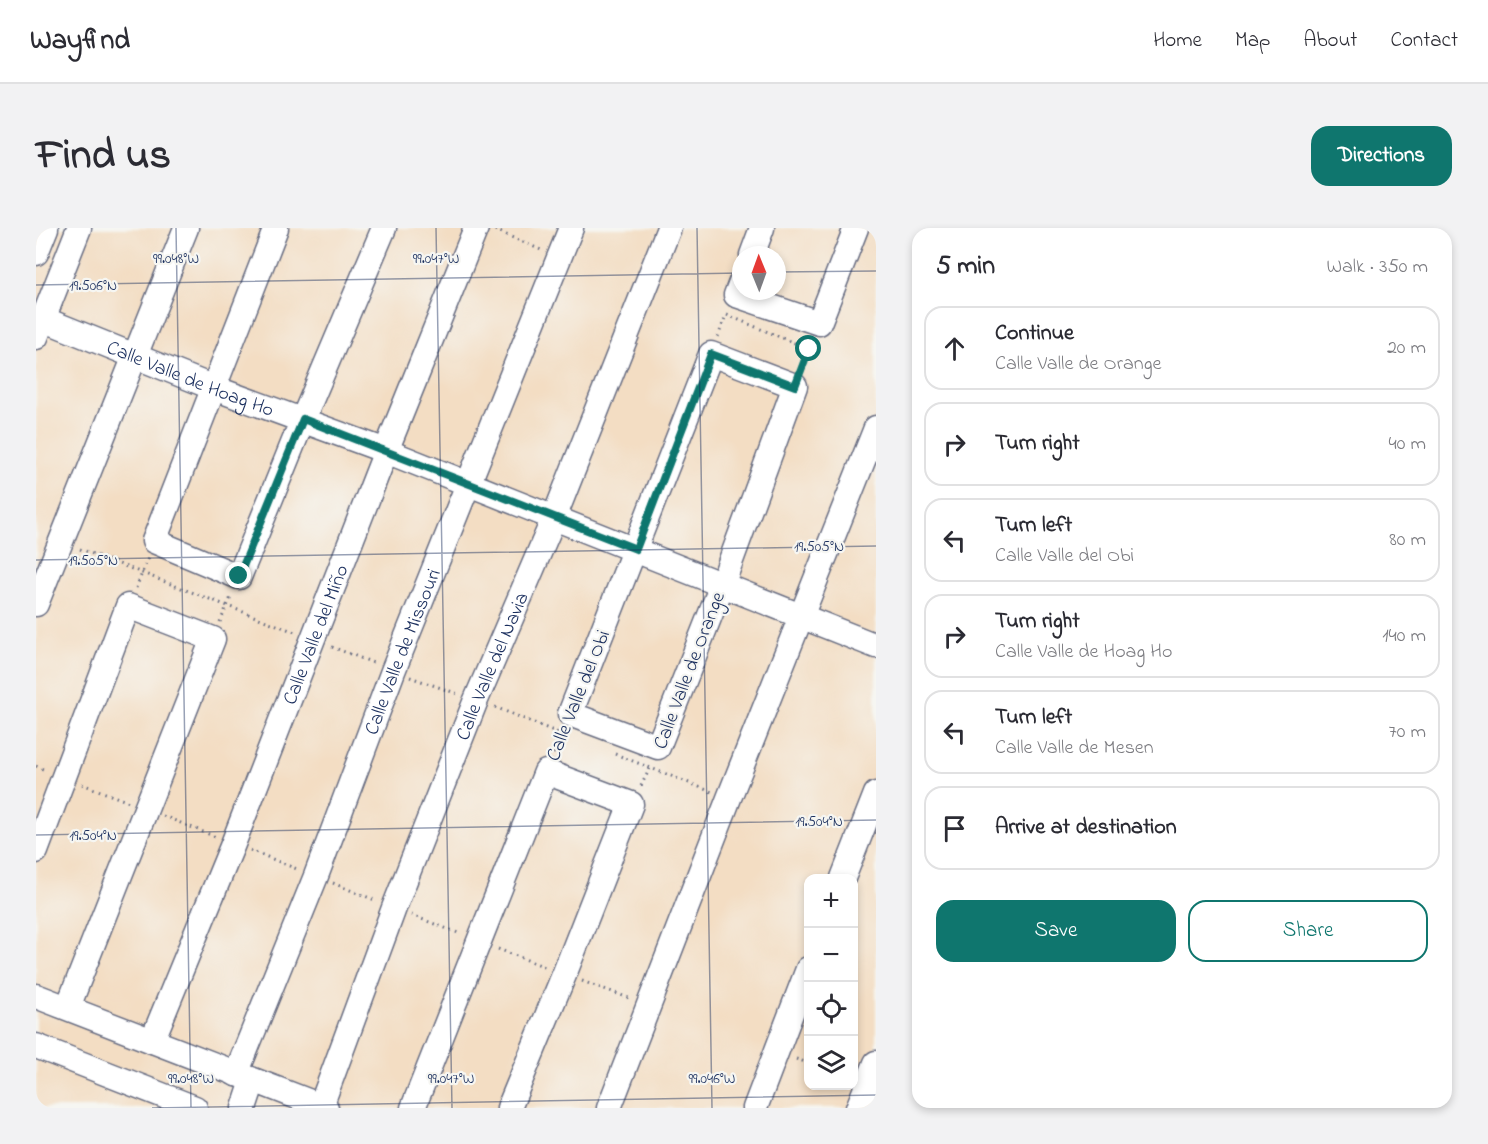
<!DOCTYPE html>
<html lang="en">
<head>
<meta charset="utf-8">
<style>
  :root { --surface:#fff; --page:#f2f2f3; --text:#2b2b33; --muted:#7c7c81; --line:#e1e1e2; --accent:#0f766e }
  body { margin:0; font-family:"Indie Flower",sans-serif; background:var(--page); color:var(--text) }
  .controls { position:absolute; right:18px; bottom:18px; display:grid; overflow:hidden; border-radius:12px; box-shadow:0 3px 9px #0003 }
  .controls button { width:54px; height:54px; display:grid; place-items:center; padding:0; border:0; border-bottom:2px solid var(--line); background:var(--surface); color:var(--text); font:30px sans-serif }
  .compass { position:absolute; left:696px; top:18px; width:54px; height:54px; border-radius:50%; background:var(--surface); box-shadow:0 3px 9px #0003; rotate:359deg }
  .stop { position:absolute; width:18px; height:18px; margin:-14px; border:4px solid #0f766e; border-radius:50%; background:#fff }
  .stop.end { background:#0f766e; border-color:#fff; box-shadow:0 2px 6px #0008 }
  .list { margin:0; padding:0; list-style:none }
  h2 { display:flex; justify-content:space-between; align-items:center; height:78px; margin:0; padding:0 24px; font-size:26px }
  h2 small { font-size:20px; font-weight:400; color:var(--muted) }
  .list li { display:grid; grid-template-columns:39px 1fr auto; gap:18px; align-items:center; box-sizing:border-box; height:84px; margin:0 12px 12px; padding:0 12px; border:2px solid var(--line); border-radius:18px }
  .list b { display:block; font-size:22px; white-space:nowrap }
  .list p { margin:0; font-size:20px; white-space:nowrap; color:var(--muted) }
  .list em { font-size:20px; font-style:normal; color:var(--muted) }
  .actions { display:flex; gap:12px; padding:18px 24px }
  .actions a { flex:1; padding:14px 0; border:2px solid var(--accent); border-radius:18px; text-align:center; font-size:21px; color:var(--accent) }
  .actions .main { background:var(--accent); color:#fff }
  .icon { flex:none; width:33px; height:33px; fill:none; stroke:currentColor; stroke-width:2; stroke-linecap:round; stroke-linejoin:round }
  .map { position:relative; flex:none; width:840px; height:880px; overflow:hidden; border-radius:18px }
  header { display:flex; align-items:center; gap:36px; box-sizing:border-box; height:84px; padding:0 30px; background:var(--surface); border-bottom:2px solid var(--line) }
  header strong { font-size:28px }
  nav { display:flex; gap:33px; margin-inline-start:auto; font-size:21px }
  .intro { display:flex; align-items:center; justify-content:space-between; box-sizing:border-box; height:144px; padding:0 36px }
  h1 { margin:0; font-size:42px }
  .button { padding:15px 27px; border-radius:18px; background:var(--accent); color:#fff; font-size:21px; font-weight:700 }
  main { display:flex; gap:36px; padding:0 36px }
  aside { flex:1; background:var(--surface); border-radius:18px; box-shadow:0 3px 9px #0003 }
  .map>svg:first-child { display:block }
  .lines { fill:none; stroke-linecap:round; stroke-linejoin:round }
  .minor-casing { stroke:#676c81; stroke-width:27 }
  .path { stroke:#676c81; stroke-width:3; stroke-dasharray:1.5 4.5; stroke-linecap:butt }
  .minor { stroke:#fff; stroke-width:24 }
  .route { stroke:#0f766e; stroke-width:8 }
  .ticks { fill:none; stroke:#1b2f5e; stroke-width:1.5; stroke-opacity:0.45 }
  .labels { text-anchor:middle; stroke-width:4.5; stroke-linejoin:round; paint-order:stroke }
  .street-label { font-size:20px; fill:#1b2f5e; stroke:#f6f6f2 }
  .ticks-label { font-size:15px; text-anchor:middle; fill:#1b2f5e; stroke:#f6f6f2; stroke-width:4.5; stroke-linejoin:round; paint-order:stroke }
</style>
</head>
<body>
<header>
<strong>Wayfind</strong>
<nav><a>Home</a><a>Map</a><a>About</a><a>Contact</a></nav>
</header>
<div class="intro"><h1>Find us</h1><a class="button">Directions</a></div>
<main>
<div class="map">
<svg width="840" height="880" viewBox="0 0 840 880">
  <rect width="100%" height="100%" fill="#f6f6f2"/>
  <filter id="ink" filterUnits="userSpaceOnUse"><feTurbulence type="fractalNoise" baseFrequency=".0167" numOctaves="2"/><feDisplacementMap in="SourceGraphic" scale="12" xChannelSelector="R" yChannelSelector="G"/><feConvolveMatrix kernelMatrix="1 2 1 2 8 2 1 2 1" color-interpolation-filters="sRGB"/></filter>
  <filter id="wash" filterUnits="userSpaceOnUse"><feTurbulence type="fractalNoise" baseFrequency=".008" numOctaves="4" result="noise"/><feDisplacementMap in="SourceGraphic" scale="24" xChannelSelector="R" yChannelSelector="G"/><feGaussianBlur stdDeviation="1.35" result="paint"/><feColorMatrix in="noise" values="0 0 0 0 0 0 0 0 0 0 0 0 0 0 0 0 0 1.4 0 .05"/><feComposite in="paint" operator="in"/></filter>
  <g filter="url(#wash)">
    <rect width="100%" height="100%" fill="#f3ddc3"/>
  </g>
  <g filter="url(#ink)">
    <g class="lines">
      <g class="minor-casing">
        <g id="minor">
          <path d="M240,0L118,313L203,349L267,191L348,0"/>
          <path d="M0,25L10,0"/>
          <path d="M716,27L726,0"/>
          <path d="M705,54L700,67L783,95L820,0"/>
          <path id="s1" d="M7,91L178,160L350,223L840,418"/>
          <path d="M0,109L43,0"/>
          <path d="M675,126L759,158L686,357L622,519L534,486Z"/>
          <path d="M0,376L150,0"/>
          <path d="M0,623L92,378L177,411L32,779"/>
          <path d="M807,650L840,566"/>
          <path d="M0,768L290,880"/>
          <path id="s2" d="M116,813L197,616L350,223L440,0"/>
          <path d="M0,818L159,880"/>
          <path id="s3" d="M200,846L280,648L357,443L535,0"/>
          <path id="s4" d="M285,878L358,680L440,472L518,290L633,0"/>
          <path d="M208,880L217,853"/>
          <path d="M377,880L510,544L595,576L528,747L473,880"/>
          <path d="M573,880L693,570L840,200"/>
          <path d="M719,880L772,741"/>
          <path d="M822,880L840,835"/>
        </g>
      </g>
      <path class="path" d="M459,2L505,22
        M691,87L773,121
        M682,109L690,87
        M766,139L776,114
        M44,321L259,404
        M100,360L112,330
        M184,394L196,367
        M296,419L340,436
        M374,449L422,466
        M459,479L525,506
        M517,526L526,504
        M579,526L676,564
        M0,538L9,542
        M46,556L93,574
        M605,558L614,540
        M127,588L180,609
        M214,622L261,641
        M297,655L341,673
        M375,687L425,706
        M462,721L512,740
        M546,753L593,770
        M760,831L772,835"/>
      <use href="#minor" class="minor"/>
    </g>
  </g>
  <g class="lines" filter="url(#ink)">
    <path class="route" d="M203,348L267,191L600,321L675,126L759,158L773,121"/>
  </g>
  <path class="ticks" d="M140,0L155,880M400,0L416,880M661,0L676,880M741,44L840,43M0,57L705,45M0,332L840,318M0,607L840,592M116,880L840,867"/>
  <g class="labels">
    <g class="street-label">
      <text dy="7" stroke="none"><textPath href="#s1" startOffset="159">Calle Valle de Hoag Ho</textPath></text>
      <text dy="7" stroke="none"><textPath href="#s2" startOffset="438">Calle Valle del Miño</textPath></text>
      <text dy="7" stroke="none"><textPath href="#s3" startOffset="454">Calle Valle de Missouri</textPath></text>
      <text dy="7" stroke="none"><textPath href="#s4" startOffset="472">Calle Valle del Navia</textPath></text>
      <text transform="translate(652 442) rotate(-69)" y="7">Calle Valle de Orange</text>
      <text transform="translate(541 467) rotate(-68)" y="7">Calle Valle del Obi</text>
    </g>
  </g>
  <g class="ticks-label">
    <text x="140" y="35">99.048°W</text>
    <text x="400" y="35">99.047°W</text>
    <text x="57" y="62">19.506°N</text>
    <text x="783" y="323">19.505°N</text>
    <text x="57" y="337">19.505°N</text>
    <text x="783" y="598">19.504°N</text>
    <text x="57" y="612">19.504°N</text>
    <text x="155" y="855">99.048°W</text>
    <text x="415" y="855">99.047°W</text>
    <text x="676" y="855">99.046°W</text>
  </g>
</svg>
<div class="controls">
<button>+</button>
<button>−</button>
<button><svg class="icon" aria-label="locate" viewBox="0 0 24 24"><circle cx="12" cy="12" r="6"/><path d="M12 2v4M12 18v4M2 12h4M18 12h4"/></svg></button>
<button><svg class="icon" aria-label="layers" viewBox="0 0 24 24"><path d="M12 4l9 5-9 5-9-5zM3 14l9 5 9-5"/></svg></button>
</div>
<svg class="compass" viewBox="-18 -18 36 36"><path d="M0-13l5 13h-10z" fill="#e53935"/><path d="M0 13l5-13h-10z" fill="#7c7c81"/></svg>
<div class="stop" style="left:773px;top:121px"></div>
<div class="stop end" style="left:203px;top:348px"></div>
</div>
<aside>
<h2>5 min<small>Walk · 350 m</small></h2>
<ul class="list">
<li><svg class="icon" aria-label="ahead" viewBox="0 0 24 24"><path d="M12 20V5M6 11l6-6 6 6"/></svg><div><b>Continue</b><p>Calle Valle de Orange</p></div><em>20 m</em></li>
<li><svg class="icon" aria-label="right" viewBox="0 0 24 24"><path d="M7 20v-9h11M14 6l5 5-5 5"/></svg><div><b>Turn right</b></div><em>40 m</em></li>
<li><svg class="icon" aria-label="left" viewBox="0 0 24 24"><path d="M17 20v-9H6M10 6l-5 5 5 5"/></svg><div><b>Turn left</b><p>Calle Valle del Obi</p></div><em>80 m</em></li>
<li><svg class="icon" aria-label="right" viewBox="0 0 24 24"><path d="M7 20v-9h11M14 6l5 5-5 5"/></svg><div><b>Turn right</b><p>Calle Valle de Hoag Ho</p></div><em>140 m</em></li>
<li><svg class="icon" aria-label="left" viewBox="0 0 24 24"><path d="M17 20v-9H6M10 6l-5 5 5 5"/></svg><div><b>Turn left</b><p>Calle Valle de Mesen</p></div><em>70 m</em></li>
<li><svg class="icon" aria-label="arrive" viewBox="0 0 24 24"><path d="M6 21V4h12l-3 4 3 4H6"/></svg><div><b>Arrive at destination</b></div></li>
</ul>
<div class="actions"><a class="main">Save</a><a>Share</a></div>
</aside>
</main>
</body>
</html>
